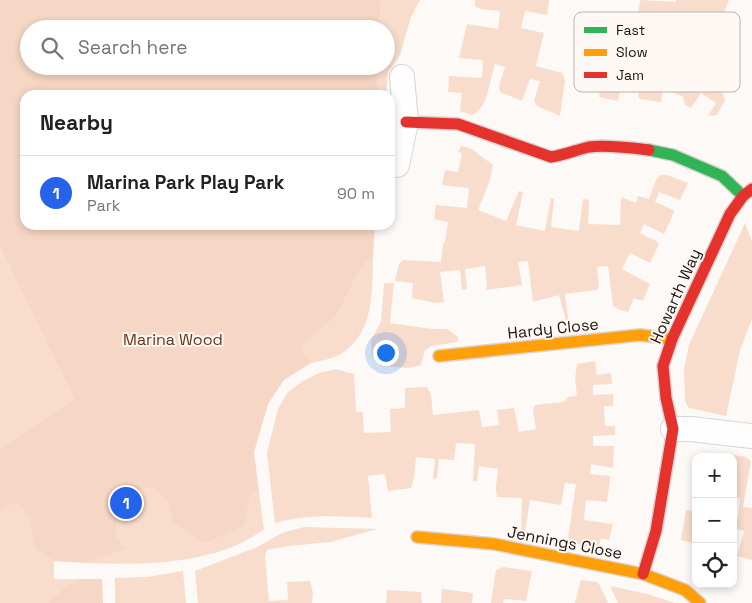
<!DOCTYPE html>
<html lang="en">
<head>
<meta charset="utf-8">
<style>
  :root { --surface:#fff; --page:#f2f2f2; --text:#222; --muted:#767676; --line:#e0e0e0; --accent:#2563eb }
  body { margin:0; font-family:"Space Grotesk",sans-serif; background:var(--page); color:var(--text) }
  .controls { position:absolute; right:15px; bottom:15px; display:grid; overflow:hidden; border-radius:10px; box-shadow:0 2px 8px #0003 }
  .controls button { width:45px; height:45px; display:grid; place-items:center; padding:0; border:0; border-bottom:1px solid var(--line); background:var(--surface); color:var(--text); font:25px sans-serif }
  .you { position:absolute; left:385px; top:352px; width:18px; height:18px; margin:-12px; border:4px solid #fff; border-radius:50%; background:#1a73e8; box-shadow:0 0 0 8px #1a73e833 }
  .badge { display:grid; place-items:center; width:32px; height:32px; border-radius:50%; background:var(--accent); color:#fff; font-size:16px; font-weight:700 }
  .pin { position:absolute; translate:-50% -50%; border:2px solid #fff; box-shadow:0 1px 5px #0006 }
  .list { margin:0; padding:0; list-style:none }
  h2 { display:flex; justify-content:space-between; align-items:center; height:65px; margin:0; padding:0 20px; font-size:21px }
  h2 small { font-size:16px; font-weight:400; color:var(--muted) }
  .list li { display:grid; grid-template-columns:32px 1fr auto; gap:15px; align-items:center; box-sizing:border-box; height:75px; padding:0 20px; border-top:1px solid var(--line) }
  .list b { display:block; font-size:19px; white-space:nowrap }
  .list p { margin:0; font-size:16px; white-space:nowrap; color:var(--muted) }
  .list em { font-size:16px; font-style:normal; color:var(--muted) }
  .icon { flex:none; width:28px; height:28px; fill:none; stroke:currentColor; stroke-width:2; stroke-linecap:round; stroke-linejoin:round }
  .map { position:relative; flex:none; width:752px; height:603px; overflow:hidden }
  .search { position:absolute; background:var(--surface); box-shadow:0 2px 8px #0003; left:20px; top:20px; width:375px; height:55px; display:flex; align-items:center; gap:12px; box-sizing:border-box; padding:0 18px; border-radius:28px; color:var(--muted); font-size:19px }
  .panel { position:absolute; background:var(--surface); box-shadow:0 2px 8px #0003; left:20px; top:90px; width:375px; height:140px; border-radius:15px }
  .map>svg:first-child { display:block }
  .green { fill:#f8ddcd }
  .forest { fill:#f6d6c4 }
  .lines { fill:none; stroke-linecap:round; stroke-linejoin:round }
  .street-casing { stroke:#dbd4d0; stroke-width:26 }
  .fast-casing { stroke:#dbd4d0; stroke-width:14 }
  .slow-casing { stroke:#dbd4d0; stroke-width:14 }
  .jam-casing { stroke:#dbd4d0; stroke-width:14 }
  .street { stroke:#fffefe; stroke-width:24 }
  .fast { stroke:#30b455; stroke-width:11 }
  .slow { stroke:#ff9f0a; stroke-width:11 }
  .jam { stroke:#e5322d; stroke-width:11 }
  .labels { text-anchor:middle; stroke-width:4; stroke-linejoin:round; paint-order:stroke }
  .street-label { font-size:16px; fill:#1e140f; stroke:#fef8f5 }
  .park-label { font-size:16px; fill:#673413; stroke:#fef8f5 }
  .key { fill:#fef8f5; stroke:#bbb4b0; stroke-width:1 }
  .key-label { font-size:14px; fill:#1e140f }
</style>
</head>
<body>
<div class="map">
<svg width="752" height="603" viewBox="0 0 752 603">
  <rect width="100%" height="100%" fill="#fcf9f7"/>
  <path class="green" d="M381,0H420L411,17L400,55L388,72L386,95H381L377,82L378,66H386V29H380Z
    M475,0H549L547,15L525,11L521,28L544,33L536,66L562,73L565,80L560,116L537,106L534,101L540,81L530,79L522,101L500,92L499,86L505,67L495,64C489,80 489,108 472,115L460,111L462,93L448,92L449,76L482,78L483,60L459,58L467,24L498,29L500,11L481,9L475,6Z
    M640,0L676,2V0H729L719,24L726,28L718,37L705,65L699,62L695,74L720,85L725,100L717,115L708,116L716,103L701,93L691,108L685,105L683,97L673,92L674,81L664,79L661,102L640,99L638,96L641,77L624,73L618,101L599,97L601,85L590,83L593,56L653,64L656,46L636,43L634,41Z
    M461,146L470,148L493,165L490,180L478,210L506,221L519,191L523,192L516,225L545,231L551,198L554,199L551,227L579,231L583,199L589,200L588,224L620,225L621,197L636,203L638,196L649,199L655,182L660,175H667L688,183L680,200L659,192L655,202L673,210L674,212L664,234L644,224L640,233L658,242L659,244L650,263L630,253L622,269L650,284L643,301L634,298L628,312L620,310L613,306L608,266L597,267L599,286L597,290L565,294L569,324L567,325L559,295L533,302L528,261L518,262L522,285L486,290L487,286L485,266L465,269L467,289L462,290L460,270L440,272L444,302L435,303L412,298L413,283L395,281L399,264L403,260L441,262L443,244L445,242L448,222L434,219L436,205L467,208L469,188L442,185L445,170L458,172L462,153L458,152Z
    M745,223L752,242V319L740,350L726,416L689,408L685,401L684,369L689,345Z
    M0,247L74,399L0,449Z
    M373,255C372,289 375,329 344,352C336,358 321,361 311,363L299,346L335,318L362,267Z
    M384,283H394L390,323L432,329H447L459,338L457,342L432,346L425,350L421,365L409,368L381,366L372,356L371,340L381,322Z
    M595,361L597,375L611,373L612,384L593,385V395L613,394V406H604L605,426H615V435L593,436V446H614L613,468L591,464L590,474L610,476V479L607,502L586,500L584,520L613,524L609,540L601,538L598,550L571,542L568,538L576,484L565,483L561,505L530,500L525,532L521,530L522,498L497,497L496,488L498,469L479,466L477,481H473L475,444L456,443L454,460L439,459L437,478L433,479L435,459L416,457L414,478L411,488L388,491L385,474L368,476L372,518C339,516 307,514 275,523L267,453L278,409L288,392L303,381L319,373L335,369L354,374L356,412H363L364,433L391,432L390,409L405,408V388L427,387L431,395L433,415L479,410L482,427L499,425L497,410L514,408L519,432L536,429L533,410L535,405L564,402L568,397L577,396L575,378L577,364Z
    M723,453L746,457L751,461L743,507L752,508V560L737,556L744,531L733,528V518H738L740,498L733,497V457H723Z
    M70,459L251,493L259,492L264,530C255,535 246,541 237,545C190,565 134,565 85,563L116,552L51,559L54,561V579H78L66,586L47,603H0V487Z
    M686,510L696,511V544L681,540Z
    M304,527L377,529L331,542L288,546L267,550L265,556L269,601L288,600L287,582L310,581L313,593L312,603H198L195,571L257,547L282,533Z
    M503,567L532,571L526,601L504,599L503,603H491L496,570Z
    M183,571L186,603H115V578L147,577Z
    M581,580L598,582L608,603H575Z
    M610,586L647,594L675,603H618Z
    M442,589L473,593L472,603H441Z
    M387,590L421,592L422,603H386Z"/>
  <path class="forest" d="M0,0H381L380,29H29V66H378L377,82L381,95H25V225H375L373,255L362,267L335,318L300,346L311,363L284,380L268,404L254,452L259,492L250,493L244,526L205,543L173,522L168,501L154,488L146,487L133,492L119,505L115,535L126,549L85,563L54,561L36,549L30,519L17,501L0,512V449L74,399L0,247Z
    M78,579H102L103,603H47L66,586Z"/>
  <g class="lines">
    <g class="street-casing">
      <path id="street" d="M397,165L406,122L402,77
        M673,429H691L752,436"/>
    </g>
    <g class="fast-casing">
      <path id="fast" d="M649,150L673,155L722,176L743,196"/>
    </g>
    <g class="slow-casing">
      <path id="slow" d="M439,356L640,335L672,339
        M417,537L494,544L643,574L685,590L700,603"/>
    </g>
    <g class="jam-casing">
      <path id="jam" d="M406,122L458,124L551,157C564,155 576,150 589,147C604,145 633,148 649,150
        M643,574L656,531L673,429L666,398L663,366L672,339L730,214L743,196L752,189"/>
    </g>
    <use href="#street" class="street"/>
    <use href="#fast" class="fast"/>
    <use href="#slow" class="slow"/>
    <use href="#jam" class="jam"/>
  </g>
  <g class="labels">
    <g class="street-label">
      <text transform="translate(675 296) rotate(-66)" y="6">Howarth Way</text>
      <text transform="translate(553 328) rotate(-6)" y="6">Hardy Close</text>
      <text transform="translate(565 542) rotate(11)" y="6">Jennings Close</text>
    </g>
    <g class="park-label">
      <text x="173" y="345">Marina Wood</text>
    </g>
  </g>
  <rect x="574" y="12" width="166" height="80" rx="8" class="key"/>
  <rect x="584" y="27" width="23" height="6" fill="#30b455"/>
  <rect x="584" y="49" width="23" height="7" fill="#ff9f0a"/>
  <rect x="584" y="72" width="23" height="6" fill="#e5322d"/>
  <g class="key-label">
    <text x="616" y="35">Fast</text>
    <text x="616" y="57">Slow</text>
    <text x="616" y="80">Jam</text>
  </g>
</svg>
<div class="controls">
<button>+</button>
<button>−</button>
<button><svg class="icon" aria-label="locate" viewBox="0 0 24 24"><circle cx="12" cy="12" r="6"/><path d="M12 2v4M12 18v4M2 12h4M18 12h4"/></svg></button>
</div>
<div class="you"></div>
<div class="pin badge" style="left:126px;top:503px">1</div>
<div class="search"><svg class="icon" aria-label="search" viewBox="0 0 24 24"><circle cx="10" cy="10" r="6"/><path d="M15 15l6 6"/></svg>Search here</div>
<section class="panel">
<h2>Nearby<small></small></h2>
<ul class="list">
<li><span class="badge">1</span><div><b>Marina Park Play Park</b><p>Park</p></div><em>90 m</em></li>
</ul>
</section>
</div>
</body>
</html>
